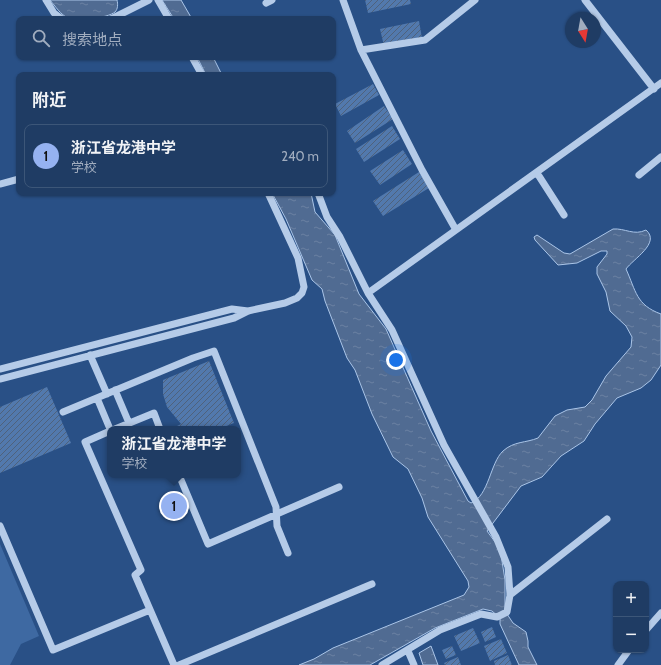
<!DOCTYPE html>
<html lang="zh">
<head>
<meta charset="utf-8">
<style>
  :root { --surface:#1f3c64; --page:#27436a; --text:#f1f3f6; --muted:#a1adbf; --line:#3c5678; --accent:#95b2f1 }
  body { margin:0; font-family:Cabin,"Noto Sans SC",sans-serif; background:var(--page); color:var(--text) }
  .controls { position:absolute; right:12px; bottom:12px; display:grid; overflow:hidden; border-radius:8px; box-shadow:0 1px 3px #0004 }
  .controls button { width:36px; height:36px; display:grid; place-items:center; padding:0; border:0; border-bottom:1px solid var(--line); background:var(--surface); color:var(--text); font:20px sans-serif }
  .compass { position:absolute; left:565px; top:12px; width:36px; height:36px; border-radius:50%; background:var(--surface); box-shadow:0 1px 3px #0004; rotate:169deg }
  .you { position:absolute; left:396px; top:360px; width:14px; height:14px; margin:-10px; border:3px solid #fff; border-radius:50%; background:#1a73e8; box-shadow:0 0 0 6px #1a73e833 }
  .badge { display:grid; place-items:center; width:26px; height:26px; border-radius:50%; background:var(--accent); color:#111; font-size:13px; font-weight:700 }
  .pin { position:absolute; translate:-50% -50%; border:2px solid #fff; box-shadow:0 1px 4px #0006 }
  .popup { position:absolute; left:107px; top:426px; width:134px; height:52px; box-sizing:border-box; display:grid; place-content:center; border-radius:8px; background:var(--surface); filter:drop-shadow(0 1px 3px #0005); font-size:13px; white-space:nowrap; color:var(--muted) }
  .popup b { font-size:15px; color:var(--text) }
  .popup::after { content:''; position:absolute; left:50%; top:100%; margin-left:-8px; border:8px solid transparent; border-top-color:var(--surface) }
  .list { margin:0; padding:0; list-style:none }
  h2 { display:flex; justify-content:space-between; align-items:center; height:52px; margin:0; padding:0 16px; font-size:17px }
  h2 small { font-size:13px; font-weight:400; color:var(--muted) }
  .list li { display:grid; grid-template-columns:26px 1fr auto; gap:12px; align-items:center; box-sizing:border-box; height:64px; margin:0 8px 8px; padding:0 8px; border:1px solid var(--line); border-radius:8px }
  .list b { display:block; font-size:15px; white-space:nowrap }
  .list p { margin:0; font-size:13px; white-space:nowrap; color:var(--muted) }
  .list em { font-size:13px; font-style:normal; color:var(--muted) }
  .icon { flex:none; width:22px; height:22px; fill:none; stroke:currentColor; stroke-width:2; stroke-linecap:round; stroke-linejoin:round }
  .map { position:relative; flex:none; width:661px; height:665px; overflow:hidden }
  .search { position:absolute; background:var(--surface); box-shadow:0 1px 3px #0004; left:16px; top:16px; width:320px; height:44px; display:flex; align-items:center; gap:10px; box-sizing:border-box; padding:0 14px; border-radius:8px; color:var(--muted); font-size:15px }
  .panel { position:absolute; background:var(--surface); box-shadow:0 1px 3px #0004; left:16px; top:72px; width:320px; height:124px; border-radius:8px }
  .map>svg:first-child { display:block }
  .grass { fill:#3e69a2 }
  .water { fill:url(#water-ripples); stroke:#aac5e8 }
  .building { fill:url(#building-hatch) }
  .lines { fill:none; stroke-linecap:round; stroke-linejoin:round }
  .minor { stroke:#b5cbe8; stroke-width:7 }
</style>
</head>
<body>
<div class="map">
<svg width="661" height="665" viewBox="0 0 661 665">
  <defs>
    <pattern id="water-ripples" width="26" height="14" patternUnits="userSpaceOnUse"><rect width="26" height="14" fill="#506b92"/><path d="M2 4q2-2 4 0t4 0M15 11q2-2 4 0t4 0" fill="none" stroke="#6a81a2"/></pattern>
    <pattern id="building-hatch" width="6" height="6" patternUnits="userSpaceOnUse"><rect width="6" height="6" fill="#5279ad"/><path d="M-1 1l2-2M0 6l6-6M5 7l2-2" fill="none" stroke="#4f627c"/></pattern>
  </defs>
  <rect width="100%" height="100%" fill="#295086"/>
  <path class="grass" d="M0,544L39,636L21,644L10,665H0Z"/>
  <path class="water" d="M50,0H117C118,4 118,9 115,12C108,18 76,22 68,18C61,15 55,6 50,0Z
    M162,0H181L192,19H174Z
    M197,57H213L222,75H206Z
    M272,193H311L315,212L335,235L359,294L386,329L431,431L468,501L471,503C489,496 490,463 503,451C514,441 526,443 538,438L555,416L567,410L585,407L592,400L606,376L631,347L632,337L626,326L610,311L606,292L597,274V267L607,254V251H601L577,263L558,265L535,240L534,237L537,235L564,253L570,254L613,229C625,228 634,236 646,230C661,243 633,259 626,269C636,291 636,305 661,314V365L651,380L641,388L617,398L595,424L584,441L561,456L542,477L521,486L487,531L498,546L501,555L505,580V611L513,623L526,632L528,641V647L537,665H519L500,624V618L492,611L483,609L435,628L370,665H299L314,659L333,648L464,595L469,587L468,581L428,517L422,498L408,469L393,457L372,414L355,370L347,358L325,301L322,289L312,280L286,219Z
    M431,646L438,665H423L419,653Z"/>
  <path class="building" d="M365,0H410L411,4L368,13Z
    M419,21L422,38L384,46L380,29Z
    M373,84L379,95L341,116L335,104Z
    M384,106L393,119L355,143L347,131Z
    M392,126L400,139L364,162L356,149Z
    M403,150L412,164L380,185L370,171Z
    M419,172L429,188L383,216L373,201Z
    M209,361L234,423L219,429H176L175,427L181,424L167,407L163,394V380Z
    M47,387L71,443L0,473V407Z
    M492,627L496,637L485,642L481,632Z
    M473,628L480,643L461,651L454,636Z
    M501,639L507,653L490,661L484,646Z
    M452,646L456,655L446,659L442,650Z
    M508,655L512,665H495L494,661Z
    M458,657L461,665H445L444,663Z"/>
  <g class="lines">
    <path class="minor" d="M46,0L54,13L62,19
      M158,0L169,19
      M343,0L361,50L422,170L456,230
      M585,0L654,89
      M266,3L272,0
      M111,19L149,0
      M361,50L425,40L475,0
      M192,57L202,75
      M537,173L564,215
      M639,175L661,157
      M0,184L19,179
      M318,193L327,217L340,237L368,293L392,330L444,445L496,537L508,567L510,595L507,612L497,617L481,614L440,630L382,665
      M368,293L661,83
      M90,355L107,394
      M0,369L232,309L248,311
      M0,379L234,318L248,311L285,303L297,298L302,293L304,287L298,258L268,193
      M115,390L129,423
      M97,398L110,429
      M63,412L193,358L214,351L276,507L277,526L288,553
      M115,429L154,413L160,429
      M110,431L85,442L141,570L135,575L174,665
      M179,475L208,544L339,487
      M0,526L53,650L150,610
      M510,595L607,519
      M646,630L661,613
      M408,651L414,665
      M179,665L372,584
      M618,665L629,650"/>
  </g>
</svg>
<div class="controls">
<button>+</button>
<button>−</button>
</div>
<svg class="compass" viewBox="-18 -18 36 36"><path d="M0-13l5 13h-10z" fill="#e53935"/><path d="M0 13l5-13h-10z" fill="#a1adbf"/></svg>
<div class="you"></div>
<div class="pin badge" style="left:174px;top:506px">1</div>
<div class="popup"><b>浙江省龙港中学</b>学校</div>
<div class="search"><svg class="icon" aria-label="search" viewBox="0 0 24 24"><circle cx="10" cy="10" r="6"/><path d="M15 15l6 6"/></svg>搜索地点</div>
<section class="panel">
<h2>附近<small></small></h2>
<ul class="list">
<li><span class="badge">1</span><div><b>浙江省龙港中学</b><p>学校</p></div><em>240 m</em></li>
</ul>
</section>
</div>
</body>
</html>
